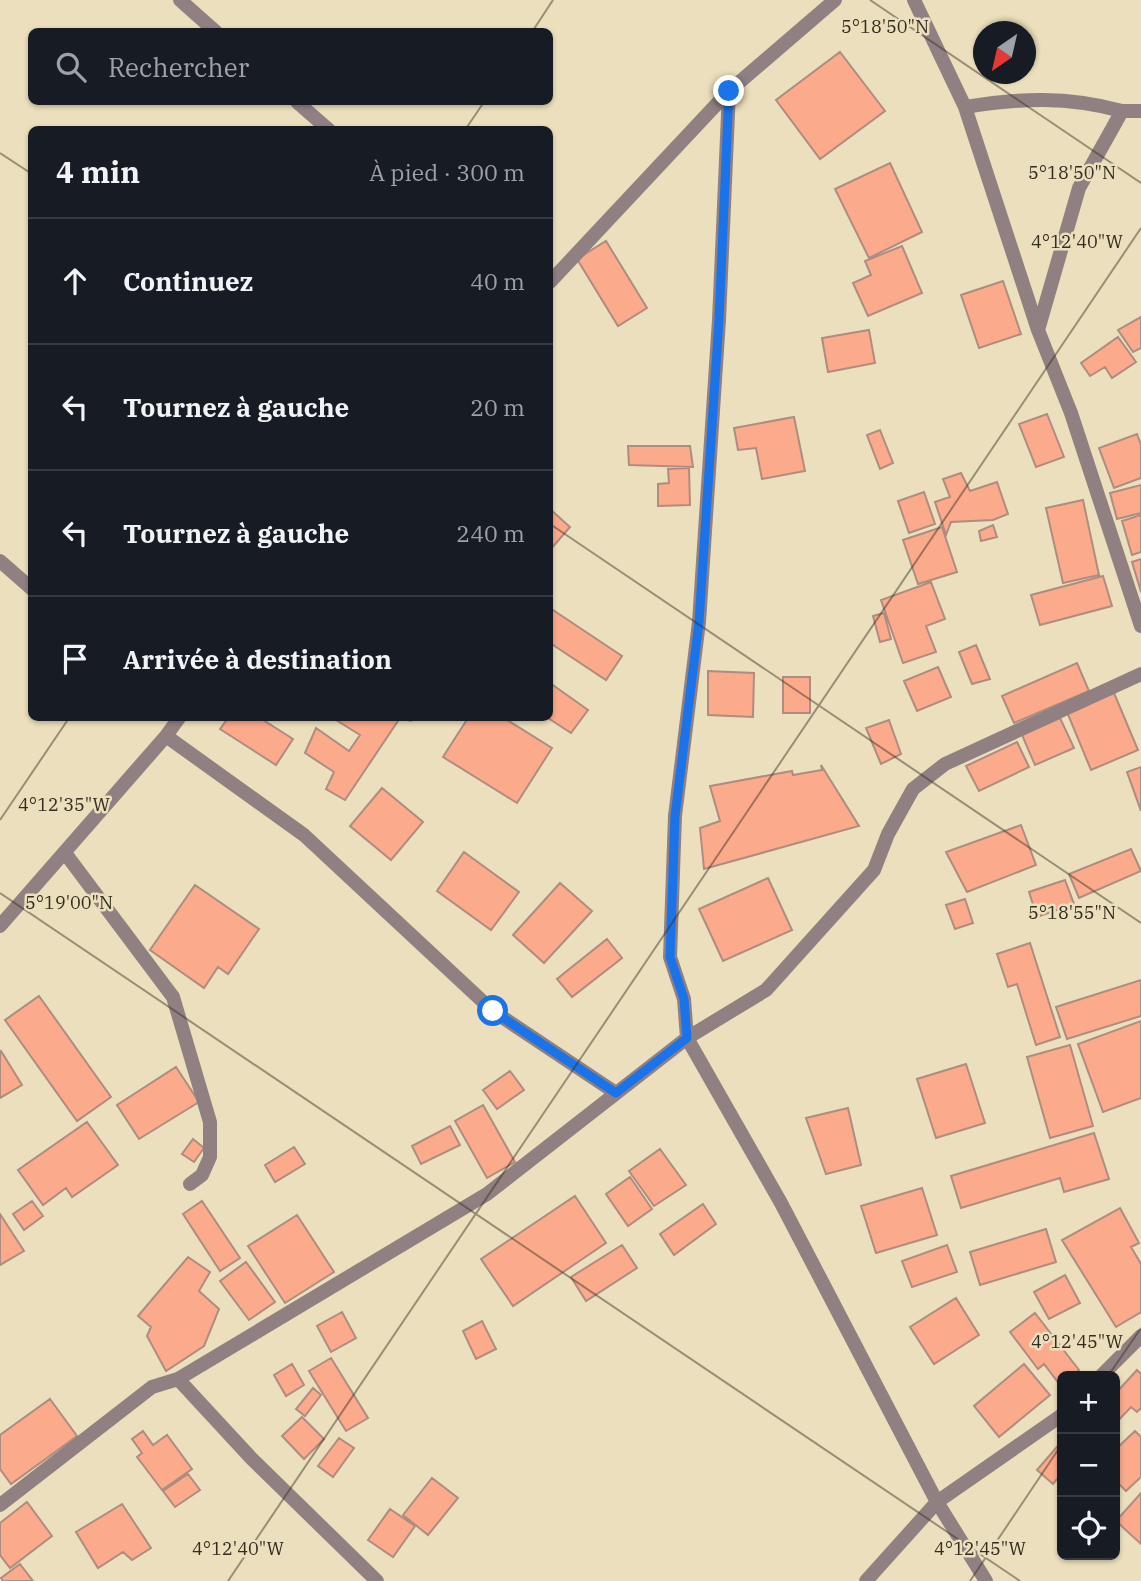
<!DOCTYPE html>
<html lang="fr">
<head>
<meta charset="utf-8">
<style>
  :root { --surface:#171b24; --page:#20242c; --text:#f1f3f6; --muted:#9ea1a6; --line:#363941 }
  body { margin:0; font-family:"IBM Plex Serif",serif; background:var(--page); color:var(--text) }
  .controls { position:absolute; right:21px; bottom:21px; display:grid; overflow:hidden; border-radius:10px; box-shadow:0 2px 5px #0004 }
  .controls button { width:63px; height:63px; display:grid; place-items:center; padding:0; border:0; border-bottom:2px solid var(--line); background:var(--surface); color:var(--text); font:35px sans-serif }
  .compass { position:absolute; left:973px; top:21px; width:63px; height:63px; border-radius:50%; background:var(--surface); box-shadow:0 2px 5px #0004; rotate:214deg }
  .stop { position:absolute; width:21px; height:21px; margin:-16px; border:5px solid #1a73e8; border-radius:50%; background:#fff }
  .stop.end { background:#1a73e8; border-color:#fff; box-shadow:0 2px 7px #0008 }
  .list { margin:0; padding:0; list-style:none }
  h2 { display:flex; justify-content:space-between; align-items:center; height:91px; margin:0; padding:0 28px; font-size:30px }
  h2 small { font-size:23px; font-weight:400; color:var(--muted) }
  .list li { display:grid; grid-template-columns:46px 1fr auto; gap:21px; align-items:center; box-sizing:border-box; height:126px; padding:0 28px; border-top:2px solid var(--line) }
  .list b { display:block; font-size:26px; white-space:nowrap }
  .list em { font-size:23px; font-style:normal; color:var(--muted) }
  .icon { flex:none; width:38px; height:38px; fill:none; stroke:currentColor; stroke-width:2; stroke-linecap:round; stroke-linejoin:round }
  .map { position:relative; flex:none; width:1141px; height:1581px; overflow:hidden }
  .search { position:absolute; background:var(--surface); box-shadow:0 2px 5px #0004; left:28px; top:28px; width:525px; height:77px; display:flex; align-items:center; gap:18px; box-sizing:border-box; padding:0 24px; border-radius:10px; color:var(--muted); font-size:26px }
  .panel { position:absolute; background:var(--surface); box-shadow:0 2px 5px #0004; left:28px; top:126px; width:525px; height:595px; border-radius:10px }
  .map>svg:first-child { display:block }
  .building { fill:#fcaa8c; stroke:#af8c80; stroke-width:2 }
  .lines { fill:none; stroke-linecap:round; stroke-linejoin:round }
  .minor { stroke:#918082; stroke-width:14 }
  .route { stroke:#1a73e8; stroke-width:9 }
  .ticks { fill:none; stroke:#322d20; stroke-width:2; stroke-opacity:0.45 }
  .ticks-label { font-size:18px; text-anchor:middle; fill:#322d20; stroke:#ecdfbd; stroke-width:5; stroke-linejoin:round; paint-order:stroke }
</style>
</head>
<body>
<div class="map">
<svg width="1141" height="1581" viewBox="0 0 1141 1581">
  <rect width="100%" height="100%" fill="#ecdfbd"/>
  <path class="building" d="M840,52L885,111L820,159L776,100Z
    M890,163L922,232L869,258L835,189Z
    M606,241L647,308L618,326L577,259Z
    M902,246L922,293L868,316L853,283L871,275L865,261Z
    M1003,281L1021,334L979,348L961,295Z
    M1141,317V348L1133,352L1118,330Z
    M869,330L875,363L828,372L822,338Z
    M1118,337L1136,362L1112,378L1105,367L1090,376L1081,363Z
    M1047,414L1064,457L1036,467L1019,424Z
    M794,417L805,471L762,479L756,448L738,450L734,428Z
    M880,430L893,463L880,469L867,435Z
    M1137,434L1141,445V478L1114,488L1099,448Z
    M628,446H690L693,467L629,465Z
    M689,468L690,505L658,506V484L669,483L668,469Z
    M961,473L970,491L997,482L1008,514L993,520L951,522L946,535L935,502L950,497L943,479Z
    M1141,485V513L1117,519L1110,493Z
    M924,492L935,524L909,533L898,501Z
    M1083,500L1099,575L1063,583L1046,508Z
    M550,509L570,527L550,550Z
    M1141,515V552L1132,555L1122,521Z
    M993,525L997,537L981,541L979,531Z
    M942,527L957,572L918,584L903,540Z
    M1141,559V592L1132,562Z
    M1103,576L1112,606L1040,625L1031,595Z
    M931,582L945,619L926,626L936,652L903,663L881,600Z
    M550,608L622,656L606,680L550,643Z
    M884,613L891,639L880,642L873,616Z
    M976,645L990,679L972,684L959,652Z
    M1077,663L1089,691L1014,723L1002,696Z
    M938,667L951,697L917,711L904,681Z
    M708,671L754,673L753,717L708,715Z
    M783,677H810V713H783Z
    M550,683L588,710L571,733L548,718Z
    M1114,693L1138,750L1091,770L1067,712Z
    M228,718H260L293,739L276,765L220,729Z
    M333,718H414L411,721L400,718L345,800L326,789L334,772L305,753L316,728L349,751L360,735Z
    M468,718H504L552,748L517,803L443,757Z
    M1060,718L1074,748L1035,765L1022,735Z
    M889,720L901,754L881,764L866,728Z
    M1017,742L1029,767L979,791L966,766Z
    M821,765L859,826L704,869L700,828L720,821L710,786L792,771L793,775L822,770Z
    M1141,767V811L1127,772Z
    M382,788L423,822L391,860L350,826Z
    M1021,825L1036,865L967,892L946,852Z
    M1131,849L1141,871L1079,898L1069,874Z
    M464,852L519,892L491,930L437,891Z
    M768,878L792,930L723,961L699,909Z
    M1065,880L1074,904L1037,917L1029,892Z
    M560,883L592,911L544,963L513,935Z
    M195,885L259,929L228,974L218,967L204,988L150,950Z
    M965,899L973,923L955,929L946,905Z
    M607,939L622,958L572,997L557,979Z
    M1030,943L1060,1037L1036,1045L1017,984L1008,987L997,954Z
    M1141,980V1016L1067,1039L1056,1007Z
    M39,996L111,1097L77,1121L5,1020Z
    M1141,1021V1098L1103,1112L1078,1044Z
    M1070,1045L1093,1126L1050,1138L1027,1057Z
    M1,1051L22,1085L0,1098V1052Z
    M966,1064L985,1123L936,1138L917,1079Z
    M176,1067L199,1102L139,1139L117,1105Z
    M510,1071L524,1090L497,1109L483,1090Z
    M483,1105L515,1162L487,1178L455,1121Z
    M848,1108L861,1165L826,1174L806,1118Z
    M87,1122L118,1165L72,1197L66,1188L43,1205L18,1170Z
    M450,1126L460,1145L421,1164L412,1146Z
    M1094,1133L1109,1179L1064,1192L1060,1178L961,1208L951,1176Z
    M193,1139L204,1148L194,1162L182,1154Z
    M294,1147L305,1164L275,1182L265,1165Z
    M660,1149L686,1185L654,1206L629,1171Z
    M630,1177L652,1209L628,1226L606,1194Z
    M922,1188L937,1235L876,1253L861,1206Z
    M575,1196L606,1243L513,1306L481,1259Z
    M32,1201L43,1216L24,1230L13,1214Z
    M202,1201L240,1258L220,1271L183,1214Z
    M703,1204L716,1224L674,1255L660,1234Z
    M1120,1208L1139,1243L1131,1247L1141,1264V1312L1116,1327L1062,1240Z
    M0,1214L24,1251L0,1265Z
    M297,1215L334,1272L285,1303L248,1246Z
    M1046,1229L1056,1262L980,1285L970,1252Z
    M622,1245L637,1268L586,1301L571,1277Z
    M947,1245L957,1272L912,1287L902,1261Z
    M188,1257L210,1272L199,1291L219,1309L204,1346L166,1371L147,1336L151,1327L138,1316Z
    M246,1262L275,1302L249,1320L220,1281Z
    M1065,1275L1080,1303L1049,1319L1034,1292Z
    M956,1298L979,1335L934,1364L910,1327Z
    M342,1312L356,1338L331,1352L317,1326Z
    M1035,1313L1079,1370L1071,1376H1062L1060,1385L1044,1364L1038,1369L1010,1332Z
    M482,1321L496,1349L476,1359L463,1331Z
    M331,1358L368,1418L346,1431L309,1371Z
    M292,1364L304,1385L286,1396L274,1375Z
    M1024,1364L1050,1395L999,1437L974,1406Z
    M1137,1370L1141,1374V1408L1137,1412L1131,1407L1115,1424V1394Z
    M313,1388L321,1395L305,1416L296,1409Z
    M50,1399L77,1436L11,1484L0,1469V1435Z
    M302,1417L324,1439L304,1459L282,1436Z
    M143,1431L153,1445L167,1435L192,1469L162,1490L137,1457L142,1453L132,1439Z
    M1135,1431L1141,1437V1477L1126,1491L1115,1480V1450Z
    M339,1438L354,1448L333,1477L318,1466Z
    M1062,1441V1473L1053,1484L1037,1470Z
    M188,1474L200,1490L175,1507L163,1491Z
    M432,1478L458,1498L428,1535L403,1515Z
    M1141,1493V1544L1116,1521Z
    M27,1502L52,1536L10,1568L0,1555V1523Z
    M122,1504L151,1548L132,1560L123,1552L98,1568L76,1532Z
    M390,1509L415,1526L393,1557L368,1540Z
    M20,1564L33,1581H3L1,1578Z"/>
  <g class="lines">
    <path class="minor" d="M180,0L216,32
      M914,0L965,107L1038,330L1071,413L1141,626
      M729,91L719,320L699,622L675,816L670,957L684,999L687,1038L781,1203L937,1502L986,1581
      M297,102L329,130
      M965,107C1020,98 1067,96 1122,111
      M550,282L729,91L835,0
      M1038,330L1079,188L1122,111H1141
      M0,561L32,589
      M166,736L304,835L493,1011L616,1093
      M65,853L173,997L210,1122V1157L202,1175L190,1184
      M0,926L166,736L179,718
      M1101,1376L1141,1336
      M178,1379L251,1458L377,1581
      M0,1505L152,1387L178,1379L487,1194L687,1038L766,990L874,870L888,834L913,789L945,764L1141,674
      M866,1581L937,1502L1062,1415"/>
  </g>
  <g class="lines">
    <path class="route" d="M493,1011L616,1093L687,1038L684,999L670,957L675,816L699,622L719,320L729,91"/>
  </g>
  <path class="ticks" d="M870,0L1141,183M532,32L553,0M465,130L484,102M0,153L32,174M550,524L1141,923M0,820L69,718M0,893L1020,1581M1108,1376L1141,1328M228,1581L1141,228M970,1581L1062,1444"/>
  <g class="ticks-label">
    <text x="885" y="33">5°18'50"N</text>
    <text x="1072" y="179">5°18'50"N</text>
    <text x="1077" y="248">4°12'40"W</text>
    <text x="64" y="811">4°12'35"W</text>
    <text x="69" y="909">5°19'00"N</text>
    <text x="1072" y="919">5°18'55"N</text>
    <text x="1077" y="1348">4°12'45"W</text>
    <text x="238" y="1555">4°12'40"W</text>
    <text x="980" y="1555">4°12'45"W</text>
  </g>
</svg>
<div class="controls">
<button>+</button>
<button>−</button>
<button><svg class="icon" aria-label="locate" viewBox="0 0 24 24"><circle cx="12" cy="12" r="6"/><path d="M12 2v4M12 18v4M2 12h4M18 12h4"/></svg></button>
</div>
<svg class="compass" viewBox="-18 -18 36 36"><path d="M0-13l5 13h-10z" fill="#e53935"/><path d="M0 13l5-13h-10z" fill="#9ea1a6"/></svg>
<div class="stop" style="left:493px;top:1011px"></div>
<div class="stop end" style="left:729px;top:91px"></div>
<div class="search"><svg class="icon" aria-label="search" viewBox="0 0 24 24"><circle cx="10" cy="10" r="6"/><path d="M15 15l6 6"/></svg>Rechercher</div>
<section class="panel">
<h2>4 min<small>À pied · 300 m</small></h2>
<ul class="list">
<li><svg class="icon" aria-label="ahead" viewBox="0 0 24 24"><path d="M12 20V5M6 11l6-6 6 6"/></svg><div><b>Continuez</b></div><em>40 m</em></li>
<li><svg class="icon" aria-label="left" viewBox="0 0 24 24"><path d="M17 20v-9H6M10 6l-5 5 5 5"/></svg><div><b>Tournez à gauche</b></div><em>20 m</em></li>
<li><svg class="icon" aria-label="left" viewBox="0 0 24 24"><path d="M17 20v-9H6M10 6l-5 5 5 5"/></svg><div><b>Tournez à gauche</b></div><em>240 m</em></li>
<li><svg class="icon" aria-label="arrive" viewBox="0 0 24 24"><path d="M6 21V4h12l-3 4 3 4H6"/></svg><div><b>Arrivée à destination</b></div></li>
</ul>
</section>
</div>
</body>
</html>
